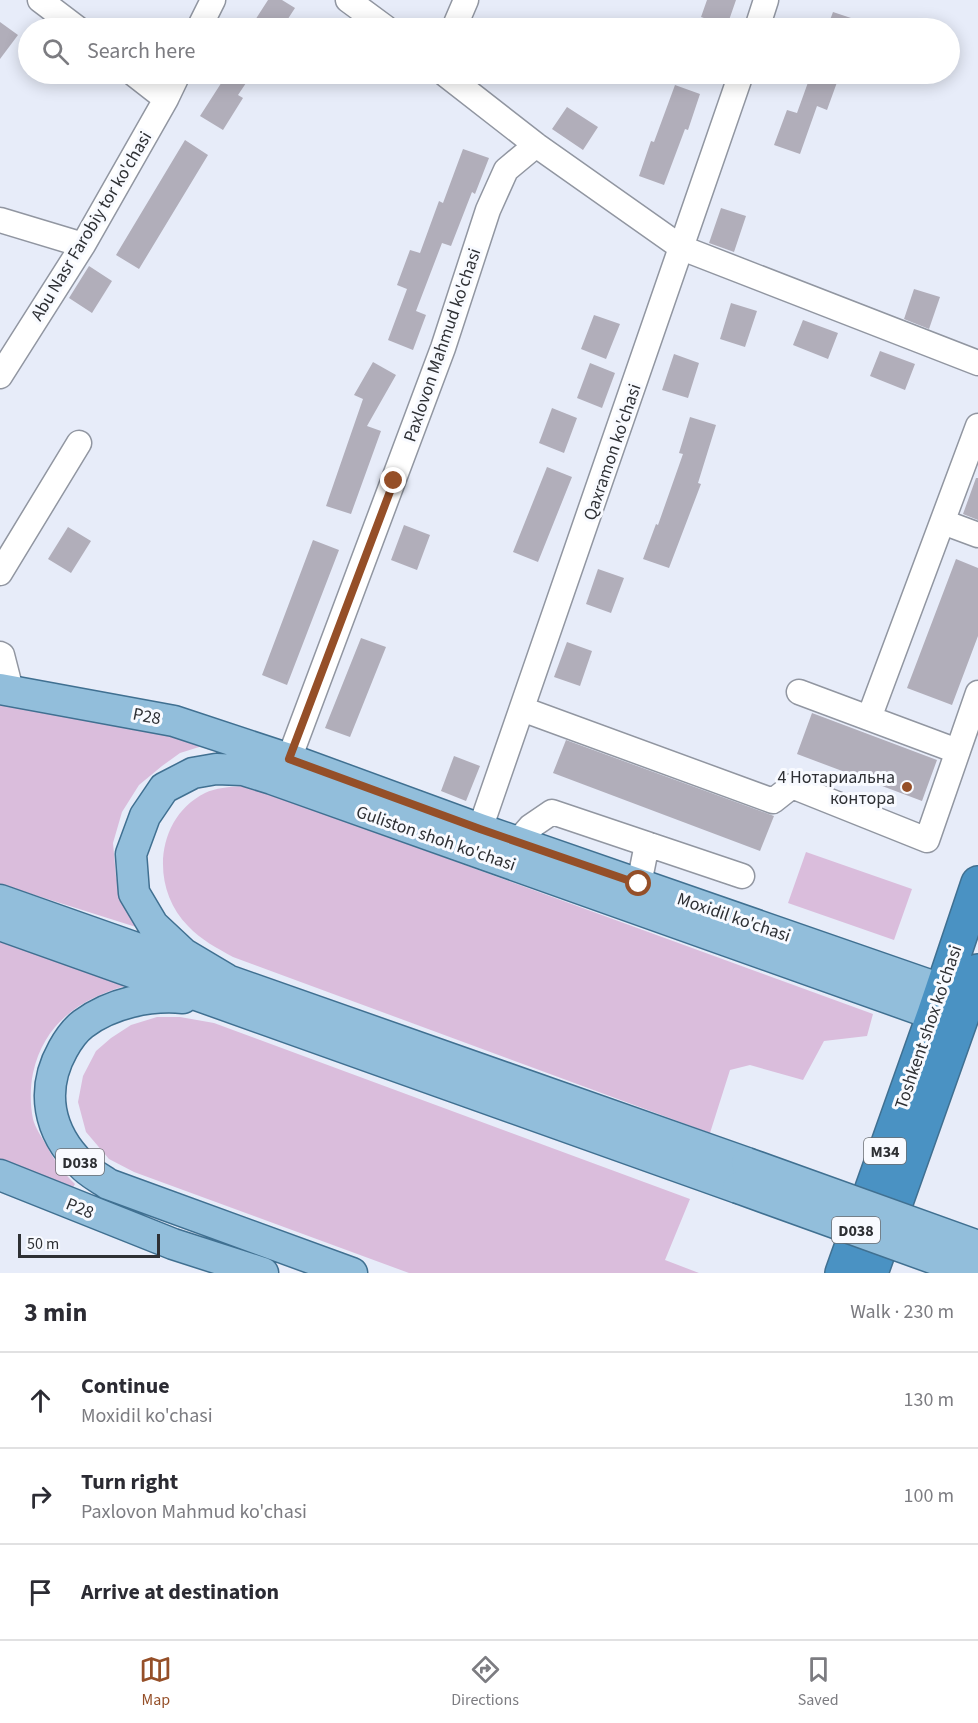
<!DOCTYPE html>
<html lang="en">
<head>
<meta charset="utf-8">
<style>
  :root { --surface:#fff; --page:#f7f7f7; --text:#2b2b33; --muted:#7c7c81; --line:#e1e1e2; --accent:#954f28 }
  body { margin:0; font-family:"Source Sans 3",sans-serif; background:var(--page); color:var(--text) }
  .scale { position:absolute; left:18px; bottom:15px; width:142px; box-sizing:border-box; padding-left:6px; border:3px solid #2e3034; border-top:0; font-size:16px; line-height:21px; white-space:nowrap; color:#2e3034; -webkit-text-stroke:4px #f8faff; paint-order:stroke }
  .stop { position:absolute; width:18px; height:18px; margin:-14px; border:4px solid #954f28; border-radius:50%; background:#fff }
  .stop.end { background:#954f28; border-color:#fff; box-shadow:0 2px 6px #0008 }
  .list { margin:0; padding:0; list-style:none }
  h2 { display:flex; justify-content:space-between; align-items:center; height:78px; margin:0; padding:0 24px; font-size:26px }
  h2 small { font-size:20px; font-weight:400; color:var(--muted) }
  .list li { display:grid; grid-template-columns:39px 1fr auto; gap:18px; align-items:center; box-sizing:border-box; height:96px; padding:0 24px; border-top:2px solid var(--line) }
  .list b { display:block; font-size:22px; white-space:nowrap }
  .list p { margin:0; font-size:20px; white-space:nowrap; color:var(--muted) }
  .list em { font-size:20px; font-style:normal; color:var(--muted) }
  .icon { flex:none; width:33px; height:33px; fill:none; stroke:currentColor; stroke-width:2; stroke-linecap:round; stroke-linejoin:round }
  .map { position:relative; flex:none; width:978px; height:1273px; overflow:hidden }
  .search { position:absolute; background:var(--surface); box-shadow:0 3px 15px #0003; left:18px; right:18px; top:18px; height:66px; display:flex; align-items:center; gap:15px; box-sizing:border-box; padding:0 21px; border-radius:33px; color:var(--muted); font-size:22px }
  .sheet { height:366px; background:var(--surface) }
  nav { display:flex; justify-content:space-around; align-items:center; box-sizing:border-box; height:84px; border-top:2px solid var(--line); background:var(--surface); font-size:16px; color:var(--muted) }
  nav a { display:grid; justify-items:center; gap:3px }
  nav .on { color:var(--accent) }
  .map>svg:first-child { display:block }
  .green { fill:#dabddc }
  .building { fill:#b1aeba }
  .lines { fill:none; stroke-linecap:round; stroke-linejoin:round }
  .minor-casing { stroke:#9196a1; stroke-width:27 }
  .major-casing { stroke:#407091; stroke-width:33 }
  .highway-casing { stroke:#407091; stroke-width:36 }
  .minor { stroke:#fff; stroke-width:24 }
  .major { stroke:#92bedb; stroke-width:30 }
  .highway { stroke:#4a92c3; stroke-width:33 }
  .major-bridge-casing { stroke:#407091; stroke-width:33; stroke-linecap:butt }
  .major-bridge { stroke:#92bedb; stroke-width:30 }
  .route { stroke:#954f28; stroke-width:8 }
  .poi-dot { fill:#954f28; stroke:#f8faff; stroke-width:2 }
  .labels { text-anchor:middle; stroke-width:6; stroke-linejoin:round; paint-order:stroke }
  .shield { fill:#f8faff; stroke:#6b6d71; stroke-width:1.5 }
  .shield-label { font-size:16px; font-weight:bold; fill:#2e3034 }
  .street-label { font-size:18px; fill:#2e3034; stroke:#f8faff }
  .poi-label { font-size:18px; fill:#2e3034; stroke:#f8faff; text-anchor:end }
</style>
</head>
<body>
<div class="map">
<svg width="978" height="1273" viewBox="0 0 978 1273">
  <rect width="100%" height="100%" fill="#e7ecf9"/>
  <path class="green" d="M0,702L212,743L180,753L162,766L139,785L122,812L113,843L116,876L123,905L136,927L0,884Z
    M241,786L268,793L873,1014L867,1036L824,1041L803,1080L750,1065L730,1070L710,1133L233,957C217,948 201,940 188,926C150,888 155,818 205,793C215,788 230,787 241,786Z
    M806,852L912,889L894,940L788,903Z
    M0,937L137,983C86,995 45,1019 33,1073C30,1087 30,1105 33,1119C35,1127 41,1136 45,1143C55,1161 60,1169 75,1184L72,1189L0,1163Z
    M157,1017H180L214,1023L690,1199L665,1260L699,1273H409L134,1172L109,1159L86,1132L78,1102L83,1076L96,1051L111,1038L131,1025Z"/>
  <path class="building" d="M268,0H282L295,8L282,28H250Z
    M707,0H736L727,26L701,17Z
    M833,12L875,26V28H827Z
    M0,22L18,35L0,59Z
    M227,74H252L238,95L243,98L223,130L200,116Z
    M811,74H840L827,110L817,106L800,154L774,145L787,110L797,113Z
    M675,85L700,94L688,130L685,129L664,185L639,176L651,141L654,142Z
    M567,107L598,127L583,150L552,129Z
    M185,140L208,155L139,269L116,255Z
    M463,149L489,158L475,194L472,192L451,246L442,243L416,311L426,315L413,350L388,340L407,289L397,285L410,250L420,253L439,201L443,203Z
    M721,208L746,216L734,252L709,243Z
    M89,266L112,281L92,313L69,298Z
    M914,289L940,297L929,329L904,319Z
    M731,303L757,311L745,347L720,339Z
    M594,315L620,324L606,359L581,349Z
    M803,320L838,333L828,359L793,345Z
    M880,351L915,364L905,390L870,376Z
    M674,354L699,363L688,398L662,390Z
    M373,362L396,375L367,426L381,431L351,514L326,506L363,399L354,395Z
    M590,363L615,373L602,408L577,398Z
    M552,408L577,418L564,453L539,443Z
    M690,417L716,425L698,483L701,484L669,568L643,559L656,524L658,525L683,454L679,453Z
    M547,467L572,477L538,562L513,552Z
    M976,478H978V520L963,514Z
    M404,525L430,535L417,570L391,560Z
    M68,527L91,541L71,573L48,559Z
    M313,540L339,550L287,685L262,675Z
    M956,559L978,568V636L952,705L907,688Z
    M598,569L624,578L611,613L586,604Z
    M361,638L386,647L350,737L325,728Z
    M567,642L592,651L580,686L554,677Z
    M812,713L937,760L922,801L797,754Z
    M566,740L774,816L760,851L553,773Z
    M454,756L480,766L466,801L441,791Z"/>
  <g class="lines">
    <g class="minor-casing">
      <path id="minor" d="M40,0L77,28
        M348,0L386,28
        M199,28L213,0
        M454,28L466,0
        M757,28L766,0
        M134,74L166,99
        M445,74L536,145L682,248L978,363
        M0,220L83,245
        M0,376L83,245L166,99L178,74
        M943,522L978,535
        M0,573L79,443
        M0,654L2,655L11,690
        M799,692L957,751
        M522,709L773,801L792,786L927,840L978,693
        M869,718L978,426
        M289,759L443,348L488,210L506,170L536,145
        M480,829L741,74
        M517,842L530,827L552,812L742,876
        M639,884L647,844"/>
    </g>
    <g class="major-casing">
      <path id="major" d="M0,689L174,721L289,759L480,829L964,997
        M0,900L747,1163
        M0,925L738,1188
        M226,979L184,954L153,925L134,893L131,854L145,816L164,788L193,773L216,769L243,770L272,779L955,1022
        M183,998C150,995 111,1003 83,1024C75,1030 68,1040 63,1049C40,1090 48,1132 82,1165C89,1173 100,1178 108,1184L352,1273
        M0,1175L173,1244L263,1273"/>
    </g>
    <g class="highway-casing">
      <path id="highway" d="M842,1273L934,1014L978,883
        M871,1273L978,971"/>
    </g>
    <use href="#minor" class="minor"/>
    <use href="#major" class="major"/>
    <use href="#highway" class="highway"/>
    <g class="major-bridge-casing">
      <path id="major-bridge" d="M747,1163L978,1246
        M738,1188L974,1273"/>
    </g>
    <use href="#major-bridge" class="major-bridge"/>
  </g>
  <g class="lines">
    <path class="route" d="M394,481L289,759L480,829L639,884"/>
  </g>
  <circle class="poi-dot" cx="907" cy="787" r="6"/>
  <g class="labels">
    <g class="shield">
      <rect x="864" y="1138" width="42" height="26" rx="4.5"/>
      <rect x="56" y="1149" width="48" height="26" rx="4.5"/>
      <rect x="832" y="1217" width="48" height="26" rx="4.5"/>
    </g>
    <g class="shield-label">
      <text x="885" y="1157">M34</text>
      <text x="80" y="1168">D038</text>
      <text x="856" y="1236">D038</text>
    </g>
    <g class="street-label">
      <text transform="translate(91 226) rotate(-59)" y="6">Abu Nasr Farobiy tor ko'chasi</text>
      <text transform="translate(442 345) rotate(-71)" y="6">Paxlovon Mahmud ko'chasi</text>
      <text transform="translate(612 452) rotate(-71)" y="6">Qaxramon ko'chasi</text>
      <text transform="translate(147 716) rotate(11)" y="6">Р28</text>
      <text transform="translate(436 838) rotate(19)" y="6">Guliston shoh ko'chasi</text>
      <text transform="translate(734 917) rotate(19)" y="6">Moxidil ko'chasi</text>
      <text transform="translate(928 1027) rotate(-71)" y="6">Toshkent shox ko'chasi</text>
      <text transform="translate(80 1208) rotate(22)" y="6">Р28</text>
    </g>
    <g class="poi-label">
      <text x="895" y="783">4 Нотариальна<tspan x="895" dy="21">контора</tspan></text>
    </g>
  </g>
</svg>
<div class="scale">50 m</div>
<div class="stop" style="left:639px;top:884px"></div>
<div class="stop end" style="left:394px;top:481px"></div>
<div class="search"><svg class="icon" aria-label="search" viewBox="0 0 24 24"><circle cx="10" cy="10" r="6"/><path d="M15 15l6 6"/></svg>Search here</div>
</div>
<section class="sheet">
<h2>3 min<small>Walk · 230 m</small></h2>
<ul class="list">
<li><svg class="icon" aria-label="ahead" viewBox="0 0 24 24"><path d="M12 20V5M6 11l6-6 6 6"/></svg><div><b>Continue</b><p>Moxidil ko'chasi</p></div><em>130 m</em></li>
<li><svg class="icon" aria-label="right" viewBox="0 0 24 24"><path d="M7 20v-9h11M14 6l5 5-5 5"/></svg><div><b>Turn right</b><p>Paxlovon Mahmud ko'chasi</p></div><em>100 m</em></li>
<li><svg class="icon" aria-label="arrive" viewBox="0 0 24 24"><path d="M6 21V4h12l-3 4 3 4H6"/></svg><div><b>Arrive at destination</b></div></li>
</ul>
</section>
<nav>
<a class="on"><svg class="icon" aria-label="map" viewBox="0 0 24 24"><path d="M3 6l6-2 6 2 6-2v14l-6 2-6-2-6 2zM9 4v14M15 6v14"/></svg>Map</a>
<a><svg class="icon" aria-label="directions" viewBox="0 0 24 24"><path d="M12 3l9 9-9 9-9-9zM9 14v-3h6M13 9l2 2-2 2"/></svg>Directions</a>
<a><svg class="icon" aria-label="saved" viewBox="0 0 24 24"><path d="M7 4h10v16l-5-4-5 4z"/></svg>Saved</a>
</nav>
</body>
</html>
